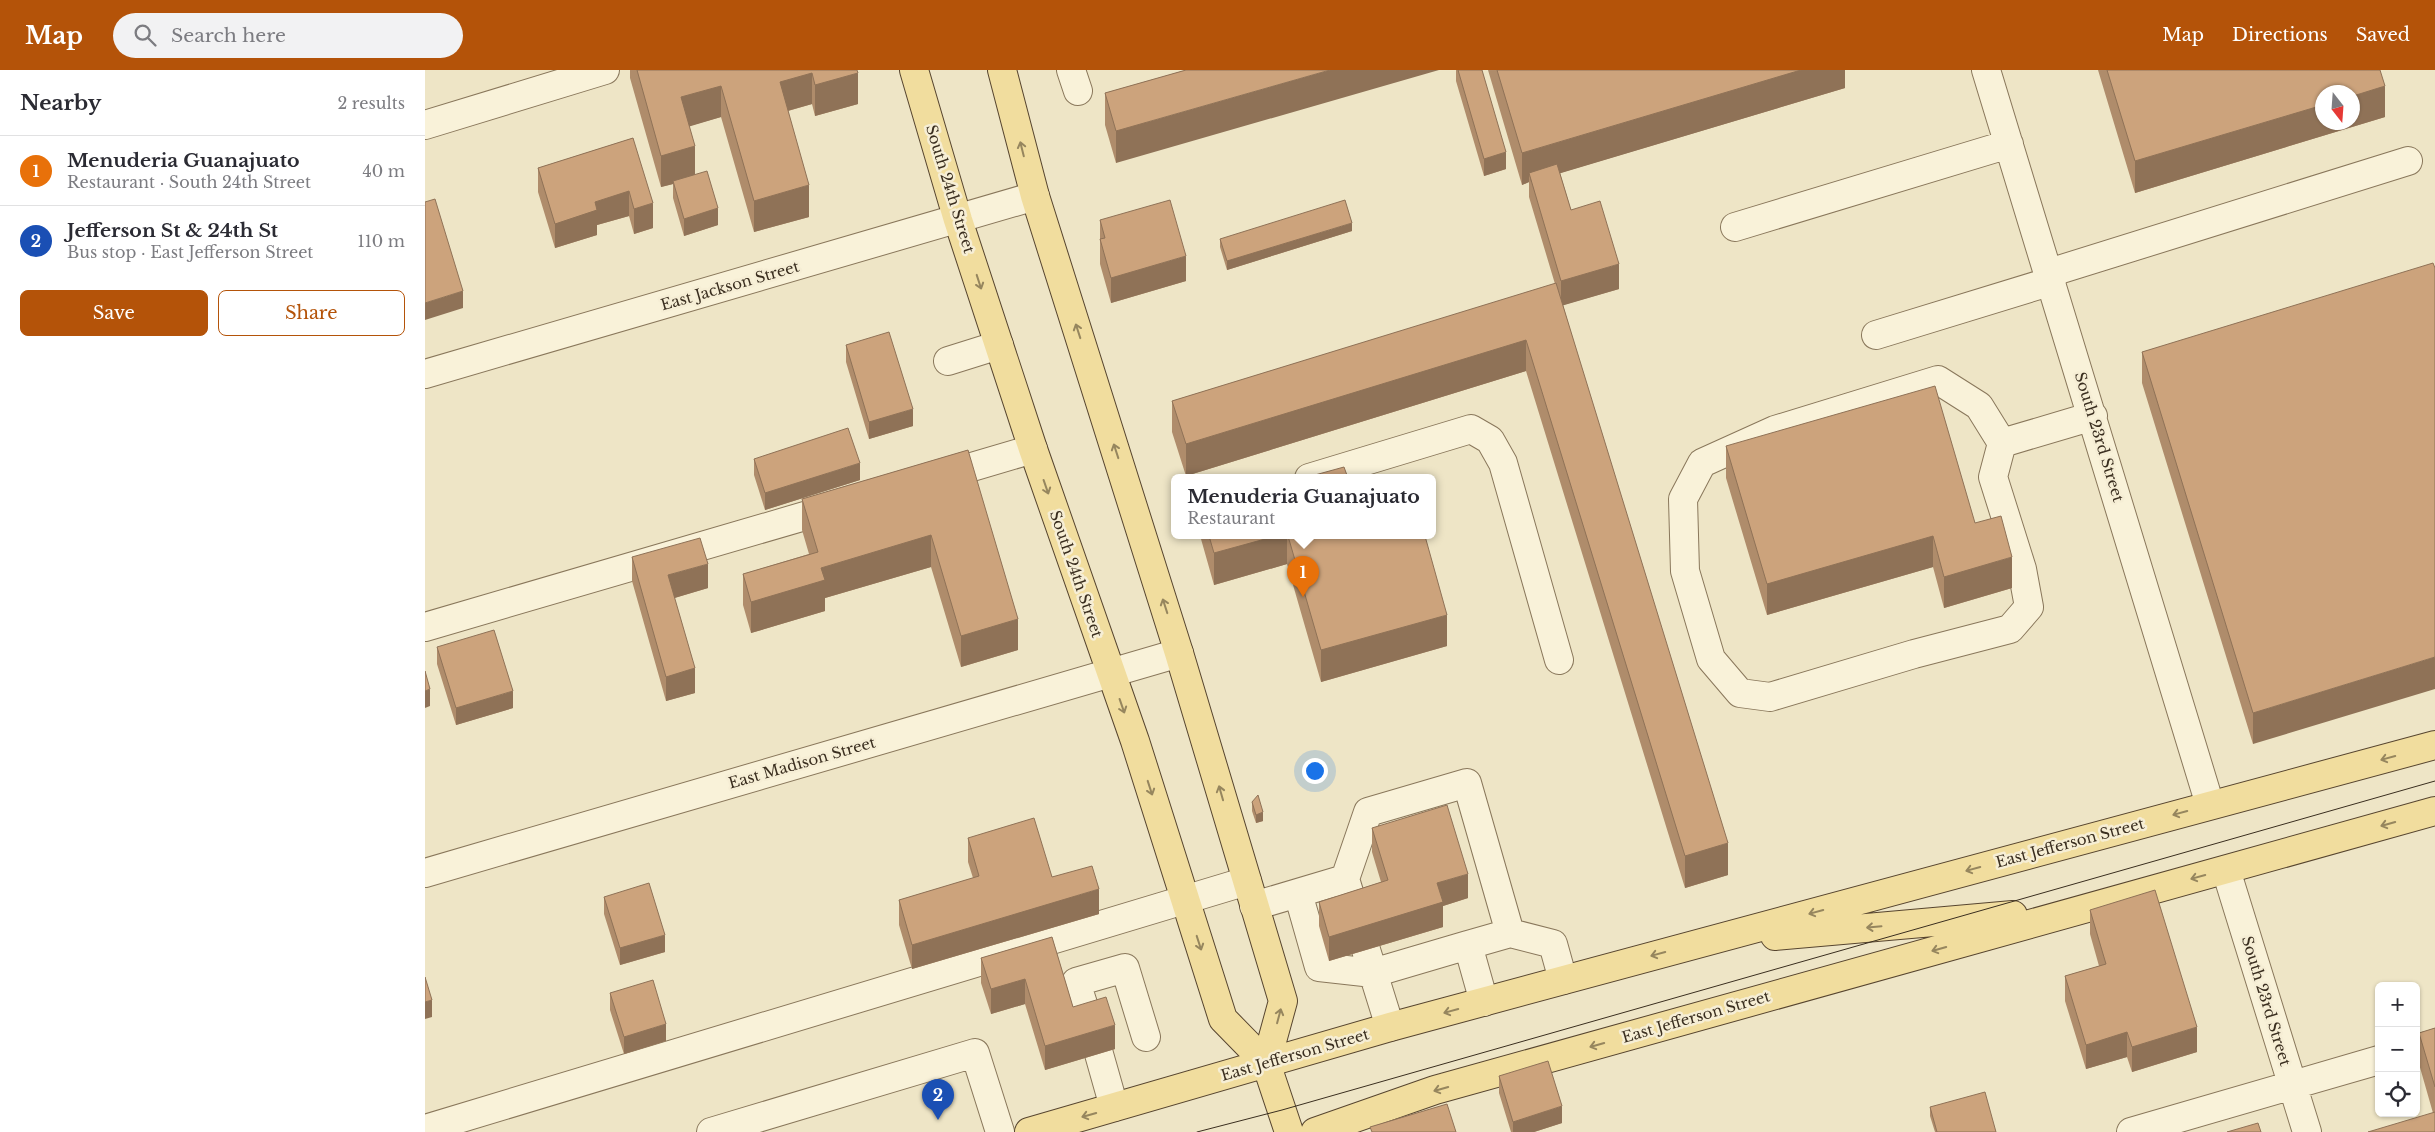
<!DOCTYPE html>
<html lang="en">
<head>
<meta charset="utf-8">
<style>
  :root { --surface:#fff; --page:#f2f2f3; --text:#2b2b33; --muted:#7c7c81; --line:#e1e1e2; --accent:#b45309 }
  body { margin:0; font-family:"Libre Baskerville",serif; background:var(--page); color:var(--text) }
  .controls { position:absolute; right:15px; bottom:15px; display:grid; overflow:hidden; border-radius:8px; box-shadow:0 1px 4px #0004 }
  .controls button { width:45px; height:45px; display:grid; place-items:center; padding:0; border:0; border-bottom:1px solid var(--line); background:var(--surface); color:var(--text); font:25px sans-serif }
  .compass { position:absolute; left:1890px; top:15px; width:45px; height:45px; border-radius:50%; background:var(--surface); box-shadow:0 1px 4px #0004; rotate:163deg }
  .you { position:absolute; left:889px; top:700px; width:18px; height:18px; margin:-12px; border:4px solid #fff; border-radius:50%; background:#1a73e8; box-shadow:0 0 0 8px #1a73e833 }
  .badge { display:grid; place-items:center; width:32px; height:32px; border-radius:50%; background:var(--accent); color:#fff; font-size:16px; font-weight:700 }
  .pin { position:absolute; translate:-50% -41px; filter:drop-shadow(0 1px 2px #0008) }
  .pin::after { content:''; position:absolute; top:26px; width:18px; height:15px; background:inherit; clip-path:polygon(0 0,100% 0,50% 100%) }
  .popup { position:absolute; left:746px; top:404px; width:265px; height:65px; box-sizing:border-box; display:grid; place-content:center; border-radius:8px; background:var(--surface); filter:drop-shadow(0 1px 4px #0005); font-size:16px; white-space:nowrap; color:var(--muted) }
  .popup b { font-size:19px; color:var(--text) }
  .popup::after { content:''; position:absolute; left:50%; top:100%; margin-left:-10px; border:10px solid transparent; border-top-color:var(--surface) }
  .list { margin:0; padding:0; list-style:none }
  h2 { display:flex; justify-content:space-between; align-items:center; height:65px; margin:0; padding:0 20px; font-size:21px }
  h2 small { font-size:16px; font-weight:400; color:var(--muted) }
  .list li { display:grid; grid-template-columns:32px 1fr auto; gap:15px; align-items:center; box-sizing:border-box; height:70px; padding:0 20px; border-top:1px solid var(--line) }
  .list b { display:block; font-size:19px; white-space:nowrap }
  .list p { margin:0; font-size:16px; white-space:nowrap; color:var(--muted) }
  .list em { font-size:16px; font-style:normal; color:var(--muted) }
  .actions { display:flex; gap:10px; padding:15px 20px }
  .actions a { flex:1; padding:11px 0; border:1px solid var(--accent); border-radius:8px; text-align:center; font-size:18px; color:var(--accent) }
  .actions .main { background:var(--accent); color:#fff }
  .icon { flex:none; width:28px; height:28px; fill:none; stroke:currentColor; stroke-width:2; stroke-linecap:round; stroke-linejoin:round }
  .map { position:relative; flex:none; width:2010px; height:1062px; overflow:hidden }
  header { display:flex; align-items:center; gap:30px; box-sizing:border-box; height:70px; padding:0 25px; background:var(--accent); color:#fff }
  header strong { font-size:24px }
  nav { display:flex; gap:28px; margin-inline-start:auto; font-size:18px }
  .search { width:350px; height:45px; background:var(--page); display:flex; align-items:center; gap:12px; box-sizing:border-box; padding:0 18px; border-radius:28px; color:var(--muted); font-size:19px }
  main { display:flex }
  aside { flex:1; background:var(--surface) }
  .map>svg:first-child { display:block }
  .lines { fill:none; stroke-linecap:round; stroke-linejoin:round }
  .minor-casing { stroke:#89775b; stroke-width:30 }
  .major-casing { stroke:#57452f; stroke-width:30 }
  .minor { stroke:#f9f2d9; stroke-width:28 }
  .major { stroke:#f1dd9e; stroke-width:28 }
  .tram { stroke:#3a2e1f; stroke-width:1 }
  .wall { fill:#af8c6b }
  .shaded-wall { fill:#8f7257 }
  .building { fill:#cca37c; stroke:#8f7257 }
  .oneway { stroke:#96865e }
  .labels { text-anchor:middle; stroke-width:5; stroke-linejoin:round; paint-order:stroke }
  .street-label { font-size:15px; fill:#3a2e1f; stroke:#f6eed5 }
</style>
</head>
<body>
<header>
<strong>Map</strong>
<div class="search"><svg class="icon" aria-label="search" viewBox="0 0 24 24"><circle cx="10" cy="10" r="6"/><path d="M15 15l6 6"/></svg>Search here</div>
<nav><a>Map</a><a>Directions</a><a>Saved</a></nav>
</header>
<main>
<aside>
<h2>Nearby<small>2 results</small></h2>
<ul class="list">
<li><span class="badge" style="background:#e8710a">1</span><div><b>Menuderia Guanajuato</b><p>Restaurant · South 24th Street</p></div><em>40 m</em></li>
<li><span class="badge" style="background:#1a4fb4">2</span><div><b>Jefferson St &amp; 24th St</b><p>Bus stop · East Jefferson Street</p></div><em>110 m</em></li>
</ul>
<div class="actions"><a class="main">Save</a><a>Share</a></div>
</aside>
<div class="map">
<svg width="2010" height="1062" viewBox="0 0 2010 1062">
  <rect width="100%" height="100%" fill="#eee5c6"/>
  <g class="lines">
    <g class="minor-casing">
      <path id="minor" d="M646,0L653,21
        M1561,0L1785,735
        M0,55L180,0
        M1310,157L1584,74
        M1624,203L1983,91
        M1451,265L1627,211
        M523,291L574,275
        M0,304L610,126
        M1577,373L1554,336L1513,310L1350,360L1277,393L1258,429L1260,501L1286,589L1315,623L1345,627L1489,584L1585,559L1604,537L1597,499L1568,407L1577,373L1668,346
        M513,407L608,379
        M884,408L1046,359L1065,370L1078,393L1134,590
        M0,557L414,436
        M1801,800L1882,1062
        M0,803L754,583
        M873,823L894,897L948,903L1043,875
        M829,836L920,809
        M931,845L920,809L943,742L1042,713L1085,863L1128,874L1138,910
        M941,880L965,957
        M1059,932L1043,875L1085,863
        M665,956L651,912L700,898L721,967
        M1991,979L2010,974
        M674,984L689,1037
        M0,1059L822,811
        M286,1062L550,983L575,1062
        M1706,1062L1954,990"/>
    </g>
    <g class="major-casing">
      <path id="major" d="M489,0L533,150L608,379L710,671L798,949L841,993L864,1062
        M577,0L610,126L754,583L858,931L841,993
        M1350,866L1588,845
        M604,1062L965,957L2010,675
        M890,1062L1010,1020L2010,741"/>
    </g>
    <use href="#minor" class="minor"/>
    <use href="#major" class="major"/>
    <path class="tram" d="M772,1062L857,1040L2010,711"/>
  </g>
  <path class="wall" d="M205,0H432L433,34L390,46L387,34L363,41L384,147L329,162L296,47L264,56L270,104L293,155L259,166L248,128V114L236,117L205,8Z
    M761,0L691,93L680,55V23Z
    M1031,0H1057L1081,99L1059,106L1031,11Z
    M1063,0H1420V18L1135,103L1146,140L1194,219L1138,235L1303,805L1260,818L1101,301L761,406L747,362V331L1130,214L1104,127V112L1097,115Z
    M1673,0H1955L1960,47L1710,123Z
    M208,68L228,158L209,164L204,146L172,155V165L130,178L113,122V98Z
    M675,150L761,211L686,233L675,194Z
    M927,161L802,200L795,177V169Z
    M2010,198L1828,674L1717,313V282Z
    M421,275L488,356L444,369L421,292Z
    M1301,376L1550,453L1587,518L1519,538L1508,497L1342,545L1301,408Z
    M543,380L593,580L536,597L506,497L400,528V541L326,563L318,535V504L384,484L377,460V429Z
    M329,389L435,410L340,440L329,405Z
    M776,466H1000L1022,576L896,612L862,494L789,515L776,469Z
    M207,487L283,518L249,528L270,623L241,631L207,511Z
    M12,577L88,638L31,655L12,594Z
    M827,732L838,751L831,753L827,741Z
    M947,758L1043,828L1018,836V857L904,891L894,856V832L956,812L947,782Z
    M543,768L627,807L674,844L487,899L474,855V830L548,808L543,792Z
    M179,827L240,882L195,895L179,844Z
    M1665,840L1772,982L1707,1002L1702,987L1661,999L1640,931V906L1674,896L1665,864Z
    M627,867L648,937L690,979L620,1000L600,934L566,944L556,913V888Z
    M185,923L241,971L199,984L185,940Z
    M2010,958V1062L2008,1043L1994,994V963Z
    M1074,1006L1137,1053L1109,1062H1086L1074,1023Z
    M1505,1037L1571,1062H1510L1505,1046Z"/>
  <path class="shaded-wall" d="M905,0H1014L691,93V61Z
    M1376,0H1420V18L1106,112L1104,103V112L1097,115V83Z
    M387,3V34L355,43V12Z
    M433,3V34L390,46V15Z
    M296,16V47L256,59V27Z
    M1960,16V47L1710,123V91L1898,35V52H1928V26Z
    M270,76V107L248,111V114L236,117V86Z
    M1081,82V99L1059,106V89Z
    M384,115V147L329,162V131Z
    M204,121V146L172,155V165L130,178V154L170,132Z
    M228,133V158L209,164V139Z
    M293,138V155L259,166V149Z
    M927,153V161L802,200V191Z
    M761,186V211L686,233V208Z
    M1194,194V219L1136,236V211Z
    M38,221V238L0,250V233Z
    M1101,270V301L761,406V374Z
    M488,339V356L444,369V352Z
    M435,393V410L340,440V423Z
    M506,465V497L400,528V541L326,563V532L396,498Z
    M851,466H862V494L789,515V483Z
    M1508,466V497L1342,545V514Z
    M1587,487V518L1519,538V507Z
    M283,494V518L243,530V505Z
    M1022,545V576L896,612V580Z
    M593,549V580L536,597V566Z
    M2010,587V619L1828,674V643Z
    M270,598V623L241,631V607Z
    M5,619V636L0,638V621Z
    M88,621V638L31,655V638Z
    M838,742V751L831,753V745Z
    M1303,773V805L1260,818V786Z
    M1043,804V828L1018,836V857L904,891V867L1012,813Z
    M674,819V844L487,899V875Z
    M240,865V882L195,895V878Z
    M600,909V934L566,944V919Z
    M7,930V947L0,949V932Z
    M241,954V971L199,984V967Z
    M690,955V979L620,1000V976Z
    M1772,957V982L1707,1002V977Z
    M1702,962V987L1661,999V975Z
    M1137,1036V1053L1109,1062H1088V1052Z"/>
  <path class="building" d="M212,0H432L433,3L390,15L387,3L355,12L384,115L329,131L296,16L256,27L270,76L236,86Z
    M761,0H905L691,61L680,23Z
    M1033,0H1057L1081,82L1059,89Z
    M1072,0H1376L1097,83Z
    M1682,0H1955L1960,16L1928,26V22H1898V35L1710,91Z
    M208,68L228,133L209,139L204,121L170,132L172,140L130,154L113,98Z
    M1132,94L1146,140L1175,131L1194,194L1136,211L1104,103Z
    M282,101L293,138L259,149L248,111Z
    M10,129L38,221L0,233V132Z
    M745,130L761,186L686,208L675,169L680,168L675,150Z
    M920,130L927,153L802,191L795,169Z
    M2008,193L2010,198V587L1828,643L1717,282Z
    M1131,213L1303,773L1260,786L1101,270L761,374L747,331Z
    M464,262L488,339L444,352L421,275Z
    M1510,316L1550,453L1576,446L1587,487L1519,507L1508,466L1342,514L1301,376Z
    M423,358L435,393L340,423L329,389Z
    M543,380L593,549L536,566L506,465L396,498L400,510L326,532L318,504L393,482L377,429Z
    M919,397L923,408H879Z
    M784,466H851L789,483Z
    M863,466H1000L1022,545L896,580Z
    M275,468L283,494L243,505L270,598L241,607L207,487Z
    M69,560L88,621L31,638L12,577Z
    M0,601L5,619L0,621Z
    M833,725L838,742L831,745L827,732Z
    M1022,735L1043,804L1012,813L1018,832L904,867L894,832L963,810L947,758Z
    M609,748L627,807L667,796L674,819L487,875L474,830L554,806L543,768Z
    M224,813L240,865L195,878L179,827Z
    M1730,820L1772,957L1707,977L1702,962L1661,975L1640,906L1681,894L1665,840Z
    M627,867L648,937L681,927L690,955L620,976L600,909L566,919L556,888Z
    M0,907L7,930L0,932Z
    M228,910L241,954L199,967L185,923Z
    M2010,958V1017L1994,963Z
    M1123,991L1137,1036L1088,1052L1074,1006Z
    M1560,1022L1571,1062H1512L1505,1037Z
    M1022,1034L1031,1062H947L945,1057Z
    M2010,1042V1062H1943Z
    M1833,1053L1836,1062H1802Z"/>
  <defs><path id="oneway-shaft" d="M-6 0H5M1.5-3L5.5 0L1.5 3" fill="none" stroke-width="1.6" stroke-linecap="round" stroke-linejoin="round" transform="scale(1.25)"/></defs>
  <g class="oneway">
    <use href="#oneway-shaft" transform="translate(597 79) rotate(-104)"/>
    <use href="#oneway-shaft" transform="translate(554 212) rotate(72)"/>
    <use href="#oneway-shaft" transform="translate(653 261) rotate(-108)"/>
    <use href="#oneway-shaft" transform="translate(691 381) rotate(-108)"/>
    <use href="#oneway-shaft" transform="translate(621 417) rotate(71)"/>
    <use href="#oneway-shaft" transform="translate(740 536) rotate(-108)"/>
    <use href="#oneway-shaft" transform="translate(697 636) rotate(71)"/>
    <use href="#oneway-shaft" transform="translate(1963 688) rotate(165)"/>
    <use href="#oneway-shaft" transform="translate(725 718) rotate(72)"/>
    <use href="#oneway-shaft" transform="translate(796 723) rotate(-106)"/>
    <use href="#oneway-shaft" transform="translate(1755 743) rotate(165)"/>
    <use href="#oneway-shaft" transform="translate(1963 754) rotate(164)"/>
    <use href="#oneway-shaft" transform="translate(1548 799) rotate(165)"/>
    <use href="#oneway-shaft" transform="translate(1773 807) rotate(165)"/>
    <use href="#oneway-shaft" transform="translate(1391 842) rotate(165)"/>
    <use href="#oneway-shaft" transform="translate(1449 857) rotate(175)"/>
    <use href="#oneway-shaft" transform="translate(774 873) rotate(72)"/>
    <use href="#oneway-shaft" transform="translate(1514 879) rotate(164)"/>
    <use href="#oneway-shaft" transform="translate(1233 884) rotate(165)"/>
    <use href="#oneway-shaft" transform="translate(1026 941) rotate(165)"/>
    <use href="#oneway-shaft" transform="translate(854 946) rotate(-75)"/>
    <use href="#oneway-shaft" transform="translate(1172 975) rotate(164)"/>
    <use href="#oneway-shaft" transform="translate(1016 1019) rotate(164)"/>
    <use href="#oneway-shaft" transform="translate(664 1045) rotate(164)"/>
  </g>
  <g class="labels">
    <g class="street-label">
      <text transform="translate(525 119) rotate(73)" y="5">South 24th Street</text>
      <text transform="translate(305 216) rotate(-16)" y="5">East Jackson Street</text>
      <text transform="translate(1674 367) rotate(73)" y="5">South 23rd Street</text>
      <text transform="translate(651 504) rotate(71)" y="5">South 24th Street</text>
      <text transform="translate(377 693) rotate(-16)" y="5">East Madison Street</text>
      <text transform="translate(1645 773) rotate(-15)" y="5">East Jefferson Street</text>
      <text transform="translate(1841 931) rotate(73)" y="5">South 23rd Street</text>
      <text transform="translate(1271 947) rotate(-16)" y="5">East Jefferson Street</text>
      <text transform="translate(870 985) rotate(-16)" y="5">East Jefferson Street</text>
    </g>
  </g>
</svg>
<div class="controls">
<button>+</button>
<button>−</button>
<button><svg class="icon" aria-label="locate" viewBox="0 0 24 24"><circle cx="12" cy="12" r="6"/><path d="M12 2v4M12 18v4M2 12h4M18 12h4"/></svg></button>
</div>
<svg class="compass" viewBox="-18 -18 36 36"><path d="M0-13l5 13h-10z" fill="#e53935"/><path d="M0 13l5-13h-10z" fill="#7c7c81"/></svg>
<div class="you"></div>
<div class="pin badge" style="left:878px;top:527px;background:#e8710a">1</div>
<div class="popup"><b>Menuderia Guanajuato</b>Restaurant</div>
<div class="pin badge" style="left:513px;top:1050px;background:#1a4fb4">2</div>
</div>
</main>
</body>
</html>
